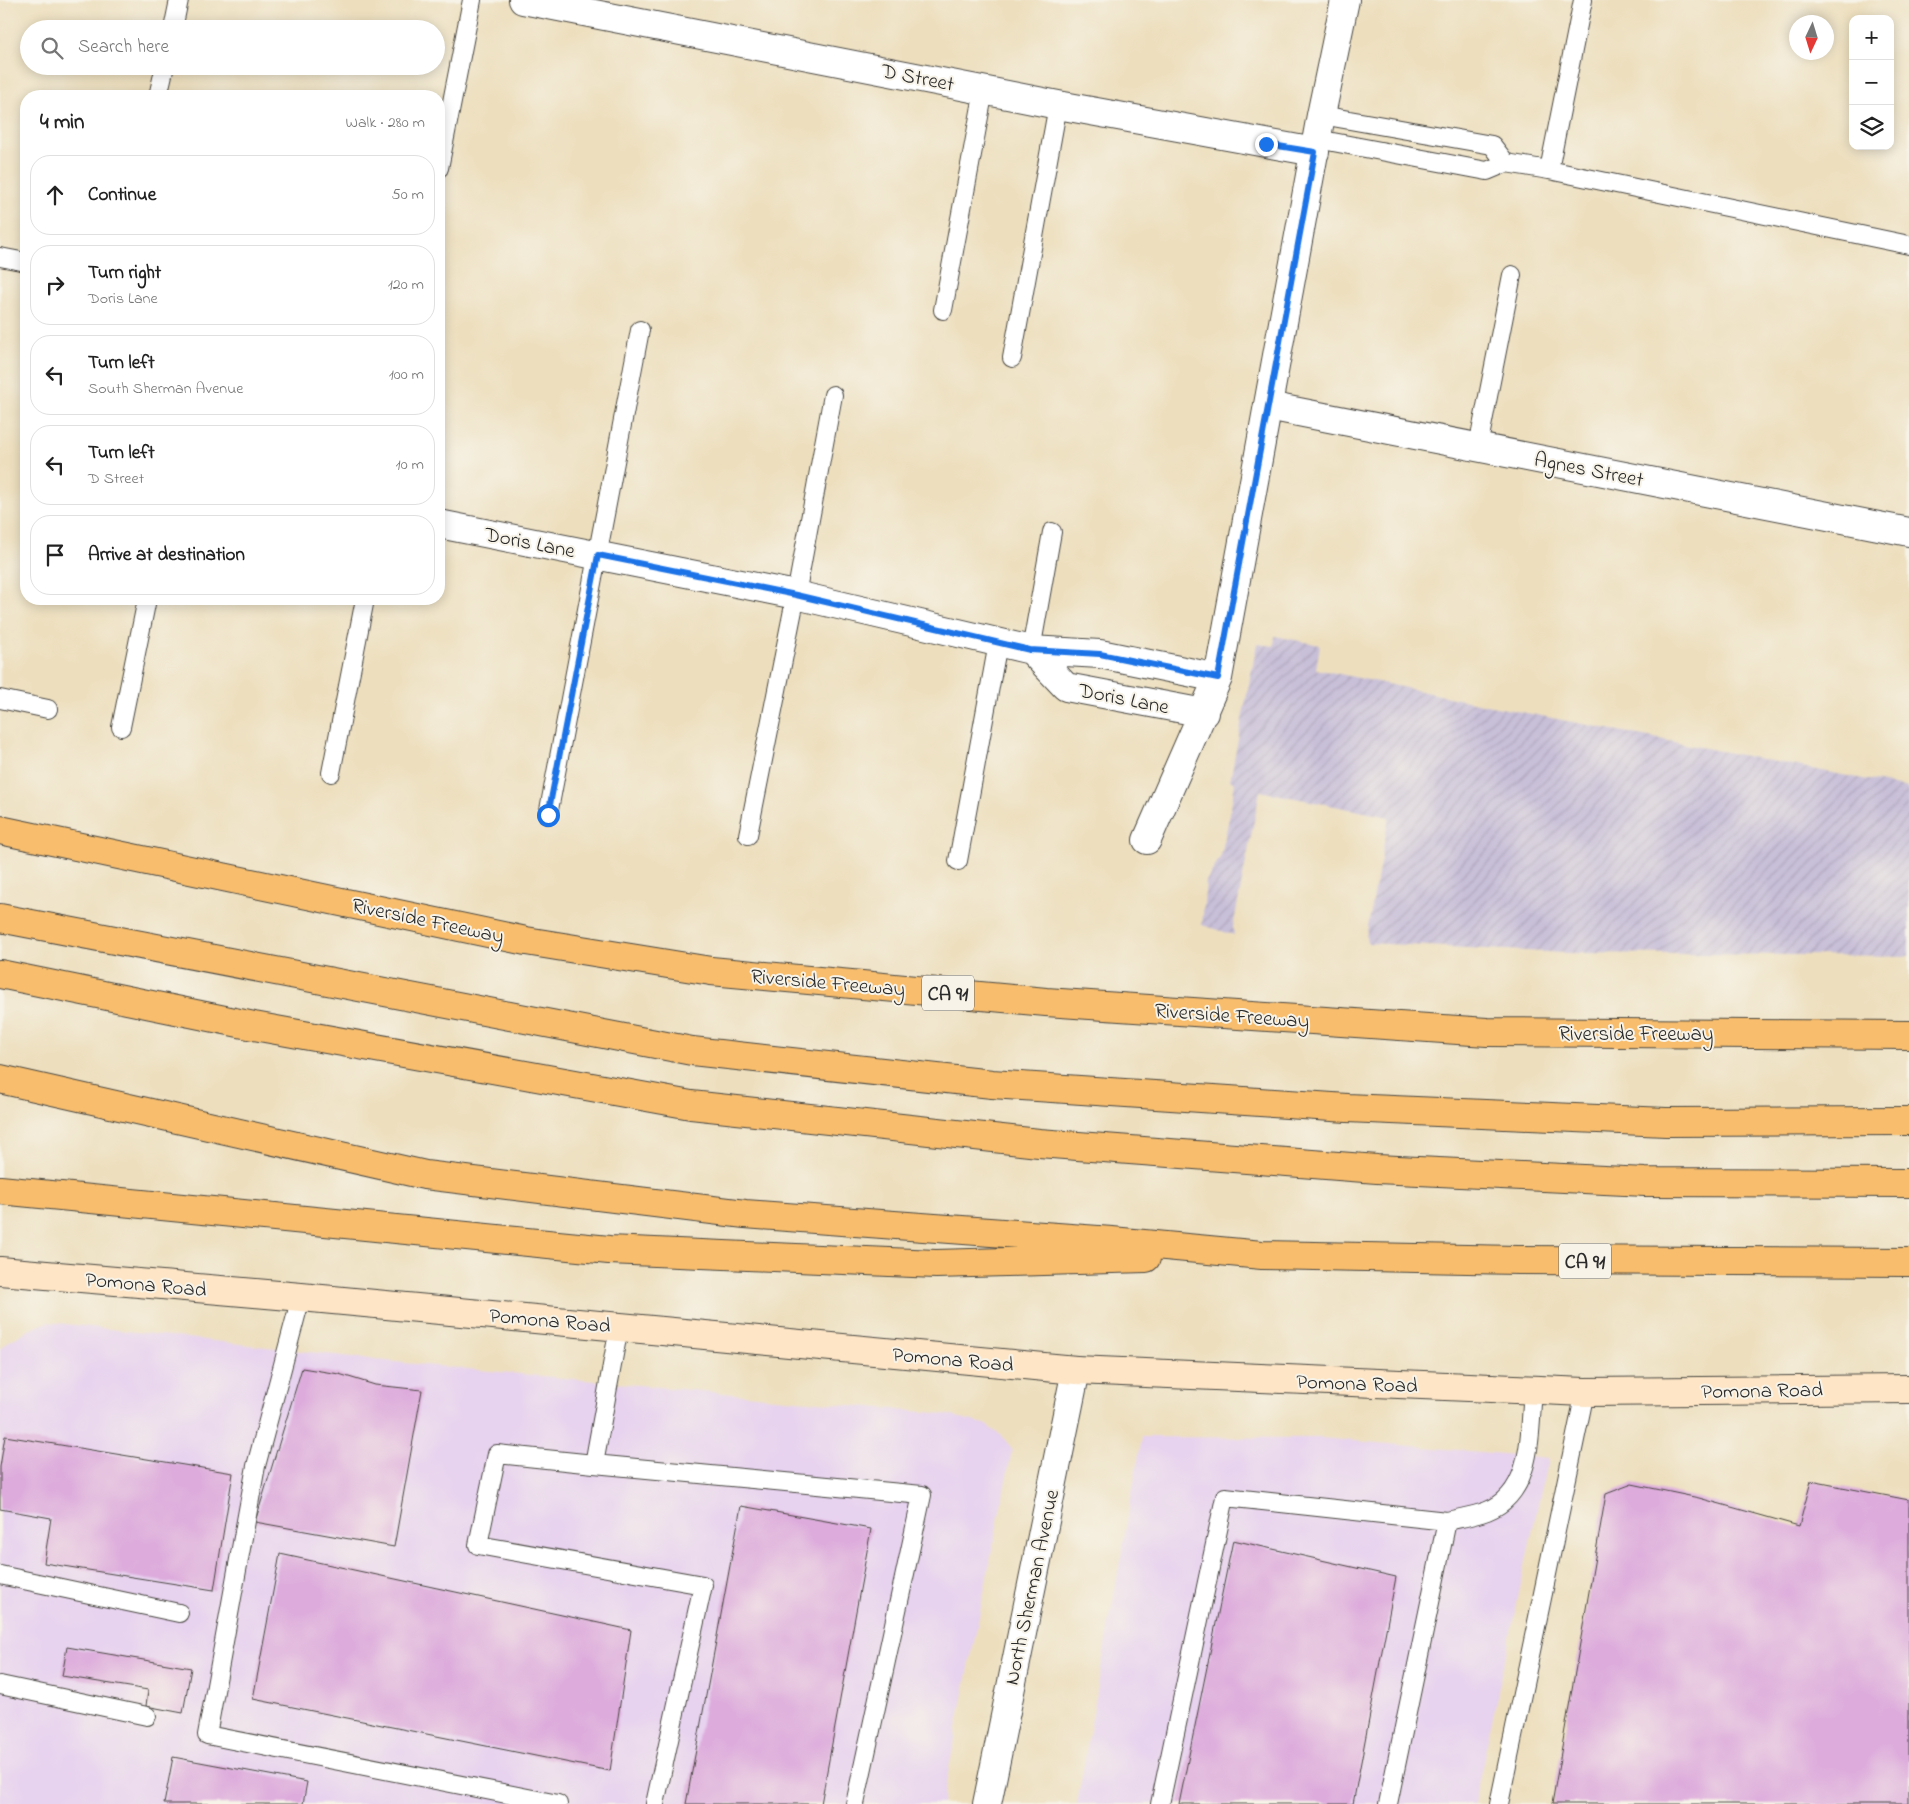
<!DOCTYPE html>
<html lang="en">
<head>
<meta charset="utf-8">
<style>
  :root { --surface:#fff; --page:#f2f2f2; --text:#222; --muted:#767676; --line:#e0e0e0 }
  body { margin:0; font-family:"Indie Flower",sans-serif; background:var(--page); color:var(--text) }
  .controls { position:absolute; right:15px; top:15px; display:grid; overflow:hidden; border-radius:10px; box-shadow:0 2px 12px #0003 }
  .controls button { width:45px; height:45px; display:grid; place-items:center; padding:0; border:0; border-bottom:1px solid var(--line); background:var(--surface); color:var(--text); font:25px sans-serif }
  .compass { position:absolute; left:1789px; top:15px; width:45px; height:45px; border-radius:50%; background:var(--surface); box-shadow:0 2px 12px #0003; rotate:184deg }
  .stop { position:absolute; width:15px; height:15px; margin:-11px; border:4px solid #1a73e8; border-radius:50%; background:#fff }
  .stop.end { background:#1a73e8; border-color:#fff; box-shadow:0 1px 5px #0008 }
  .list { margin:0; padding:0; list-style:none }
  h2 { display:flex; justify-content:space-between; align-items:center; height:65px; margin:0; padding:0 20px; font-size:21px }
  h2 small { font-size:16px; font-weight:400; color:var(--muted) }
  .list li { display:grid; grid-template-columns:32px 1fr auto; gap:15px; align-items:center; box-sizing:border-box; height:80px; margin:0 10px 10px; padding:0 10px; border:1px solid var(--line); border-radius:20px }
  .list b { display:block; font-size:19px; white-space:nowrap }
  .list p { margin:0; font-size:16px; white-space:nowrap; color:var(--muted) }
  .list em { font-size:16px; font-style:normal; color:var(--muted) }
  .icon { flex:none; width:28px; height:28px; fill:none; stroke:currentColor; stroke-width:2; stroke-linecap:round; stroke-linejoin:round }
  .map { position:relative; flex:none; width:1909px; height:1804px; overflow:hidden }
  .search { position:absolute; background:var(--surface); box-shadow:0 2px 12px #0003; left:20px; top:20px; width:425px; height:55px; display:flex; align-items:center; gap:12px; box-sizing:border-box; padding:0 18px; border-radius:28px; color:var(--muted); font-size:19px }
  .panel { position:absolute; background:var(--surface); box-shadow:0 2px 12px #0003; left:20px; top:90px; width:425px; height:515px; border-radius:20px }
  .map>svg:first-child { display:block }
  .built { fill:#e7d2ef }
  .industrial { fill:url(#industrial-furrows) }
  .building { fill:#ddabdc }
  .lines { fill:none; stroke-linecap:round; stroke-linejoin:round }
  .service-casing { stroke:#484641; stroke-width:20 }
  .minor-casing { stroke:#484641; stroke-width:30 }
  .secondary-casing { stroke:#484641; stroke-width:30 }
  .motorway-casing { stroke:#484641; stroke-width:30 }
  .service { stroke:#fff; stroke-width:18 }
  .minor { stroke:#fff; stroke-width:28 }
  .secondary { stroke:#fde5c5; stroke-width:28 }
  .motorway { stroke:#f9be6d; stroke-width:28 }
  .route { stroke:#1a73e8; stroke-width:6 }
  .labels { text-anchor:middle; stroke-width:4; stroke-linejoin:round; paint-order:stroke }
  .shield { fill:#f7f3e8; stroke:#686764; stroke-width:1 }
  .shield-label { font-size:20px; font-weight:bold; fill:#2b2b2b }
  .street-label { font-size:21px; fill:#2b2b2b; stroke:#f7f3e8 }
</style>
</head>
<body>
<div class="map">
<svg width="1909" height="1804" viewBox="0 0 1909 1804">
  <defs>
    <pattern id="industrial-furrows" width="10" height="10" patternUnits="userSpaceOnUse" patternTransform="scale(1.25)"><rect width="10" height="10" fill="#c8bfd8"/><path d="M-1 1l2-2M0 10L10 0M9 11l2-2" fill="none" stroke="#aca4ba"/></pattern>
  </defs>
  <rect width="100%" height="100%" fill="#f7f3e8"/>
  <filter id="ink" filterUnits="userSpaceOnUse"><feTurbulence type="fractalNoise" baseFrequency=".02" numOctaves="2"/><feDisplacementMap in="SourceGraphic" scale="10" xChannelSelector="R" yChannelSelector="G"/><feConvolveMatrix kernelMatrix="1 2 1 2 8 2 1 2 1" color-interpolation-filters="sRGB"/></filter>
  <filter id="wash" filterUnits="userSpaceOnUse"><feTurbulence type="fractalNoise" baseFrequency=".0096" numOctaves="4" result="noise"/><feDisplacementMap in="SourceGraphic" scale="20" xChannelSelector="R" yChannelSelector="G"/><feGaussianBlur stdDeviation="1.12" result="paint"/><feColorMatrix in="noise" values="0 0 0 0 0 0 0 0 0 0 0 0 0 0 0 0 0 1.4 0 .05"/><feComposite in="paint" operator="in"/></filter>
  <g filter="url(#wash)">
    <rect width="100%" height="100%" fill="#eddfbe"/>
    <path class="built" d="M48,1322L404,1363L944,1414L985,1424L1004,1438L1012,1450L942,1804H0V1350L8,1342L29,1330Z
      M1142,1437L1320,1438L1548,1458L1474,1804H1077Z"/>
    <path class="industrial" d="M1275,636L1320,645L1316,669L1496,707L1909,788V956L1567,953L1367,943L1366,937L1389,817L1260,791L1233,927L1234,935L1202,925L1206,881L1221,856L1229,818L1235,783L1230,780L1257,644L1274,646Z"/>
    <g id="blocks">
      <path class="building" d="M302,1368L339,1374L375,1385L422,1390L394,1547L255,1522Z
        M5,1436L233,1473L214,1590L44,1563L51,1518L0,1509V1467Z
        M1811,1481L1909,1500V1804H1552L1606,1494L1632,1484L1699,1498L1799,1526Z
        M741,1506L871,1529L821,1804H686Z
        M1233,1540L1396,1577L1353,1804H1179Z
        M280,1554L631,1630L610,1771L253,1699Z
        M67,1647L191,1668L183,1713L146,1706L148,1690L62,1676Z
        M173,1757L307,1782L303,1804H164Z"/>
    </g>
  </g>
  <g filter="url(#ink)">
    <use href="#blocks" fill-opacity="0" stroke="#484641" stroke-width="1"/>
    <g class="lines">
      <g class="service-casing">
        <path id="service" d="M173,29L179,0
          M158,96L165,66
          M1321,115L1492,145L1506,163
          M1317,139L1487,171L1506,163L1549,170L1909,245
          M439,168L472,0
          M1549,170L1583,0
          M0,257L26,262
          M943,310L984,90
          M1012,358L1058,105
          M1478,447L1512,275
          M1031,650L1052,532
          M0,699L48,709
          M121,727L147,599
          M331,773L365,599
          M548,815L640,330
          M748,835L796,595L833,395
          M958,861L998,643
          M301,1297L256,1466L207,1735L558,1804
          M619,1327L594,1464L922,1495L855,1804
          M594,1464L497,1454L478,1545L703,1585L655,1804
          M1447,1521C1460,1518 1474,1516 1487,1511C1534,1493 1529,1431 1533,1390
          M0,1575L179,1613
          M0,1685L147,1716
          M1160,1804L1225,1497L1447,1521L1388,1804
          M1499,1804L1585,1392"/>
      </g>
      <g class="minor-casing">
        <path id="minor" d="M523,0L1058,105L1315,152
          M1268,406L1909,532
          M439,524L796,595L1031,650L1100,654L1218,678
          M1031,650L1066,687L1204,713
          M1147,840L1218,678L1321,115L1345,0
          M987,1804L1076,1370"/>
      </g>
      <g class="secondary-casing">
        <path id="secondary" d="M0,1271L301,1297L1076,1370L1585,1392L1909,1389"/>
      </g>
      <g class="motorway-casing">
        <path id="motorway" d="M0,830L526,941L711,971L1046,1002L1487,1032L1909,1035
          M0,918L692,1051L992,1084L1347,1108L1666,1122L1909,1121
          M0,974L254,1026L691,1105L1039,1143L1377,1169L1645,1182L1909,1183
          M0,1079L425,1175L745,1214L1112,1241L1262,1255L1518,1260L1909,1262
          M0,1190L609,1250L936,1264L1146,1258"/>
      </g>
      <use href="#service" class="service"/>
      <use href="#minor" class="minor"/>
      <use href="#secondary" class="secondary"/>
      <use href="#motorway" class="motorway"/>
    </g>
  </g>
  <g class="lines" filter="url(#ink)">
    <path class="route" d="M548,815L598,555L796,595L1030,650L1100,654L1218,678L1315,152L1266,144"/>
  </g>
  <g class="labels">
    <g class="shield">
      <rect x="922" y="975.5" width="52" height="35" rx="4"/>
      <rect x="1559" y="1243.5" width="52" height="35" rx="4"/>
    </g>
    <g class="shield-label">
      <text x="948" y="1000">CA 91</text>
      <text x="1585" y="1268">CA 91</text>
    </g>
    <g class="street-label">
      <text transform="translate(918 77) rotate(11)" y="7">D Street</text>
      <text transform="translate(1589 469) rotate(11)" y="7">Agnes Street</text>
      <text transform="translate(530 542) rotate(11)" y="7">Doris Lane</text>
      <text transform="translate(1124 698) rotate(11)" y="7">Doris Lane</text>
      <text transform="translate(428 920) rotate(12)" y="7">Riverside Freeway</text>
      <text transform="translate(828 982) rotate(5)" y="7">Riverside Freeway</text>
      <text transform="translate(1232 1015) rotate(4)" y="7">Riverside Freeway</text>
      <text x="1636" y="1040">Riverside Freeway</text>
      <text transform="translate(146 1284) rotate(5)" y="7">Pomona Road</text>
      <text transform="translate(550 1320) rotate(5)" y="7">Pomona Road</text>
      <text transform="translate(953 1359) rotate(5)" y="7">Pomona Road</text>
      <text transform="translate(1357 1383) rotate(2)" y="7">Pomona Road</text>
      <text transform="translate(1762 1390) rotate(-1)" y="7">Pomona Road</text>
      <text transform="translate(1031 1587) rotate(-78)" y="7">North Sherman Avenue</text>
    </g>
  </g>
</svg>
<div class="controls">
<button>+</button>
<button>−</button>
<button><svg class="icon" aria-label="layers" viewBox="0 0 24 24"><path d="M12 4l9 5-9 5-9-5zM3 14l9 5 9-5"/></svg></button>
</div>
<svg class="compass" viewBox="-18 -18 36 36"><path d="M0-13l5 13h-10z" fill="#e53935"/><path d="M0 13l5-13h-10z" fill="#767676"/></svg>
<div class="stop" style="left:548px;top:815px"></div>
<div class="stop end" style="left:1266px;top:144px"></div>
<div class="search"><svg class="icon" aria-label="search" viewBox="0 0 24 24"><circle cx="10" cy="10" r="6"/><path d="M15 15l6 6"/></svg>Search here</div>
<section class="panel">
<h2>4 min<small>Walk · 280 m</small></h2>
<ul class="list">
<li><svg class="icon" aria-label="ahead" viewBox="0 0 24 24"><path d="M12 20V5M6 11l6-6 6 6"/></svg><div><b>Continue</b></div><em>50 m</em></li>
<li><svg class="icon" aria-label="right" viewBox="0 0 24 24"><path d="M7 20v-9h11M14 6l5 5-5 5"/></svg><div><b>Turn right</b><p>Doris Lane</p></div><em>120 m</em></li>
<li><svg class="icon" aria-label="left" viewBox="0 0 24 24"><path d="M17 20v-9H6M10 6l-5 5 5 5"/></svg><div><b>Turn left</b><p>South Sherman Avenue</p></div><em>100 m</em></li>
<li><svg class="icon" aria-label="left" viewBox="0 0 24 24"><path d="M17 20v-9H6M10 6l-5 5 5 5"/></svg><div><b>Turn left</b><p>D Street</p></div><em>10 m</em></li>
<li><svg class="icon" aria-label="arrive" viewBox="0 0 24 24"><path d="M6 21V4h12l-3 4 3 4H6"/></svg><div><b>Arrive at destination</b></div></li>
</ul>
</section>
</div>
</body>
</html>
